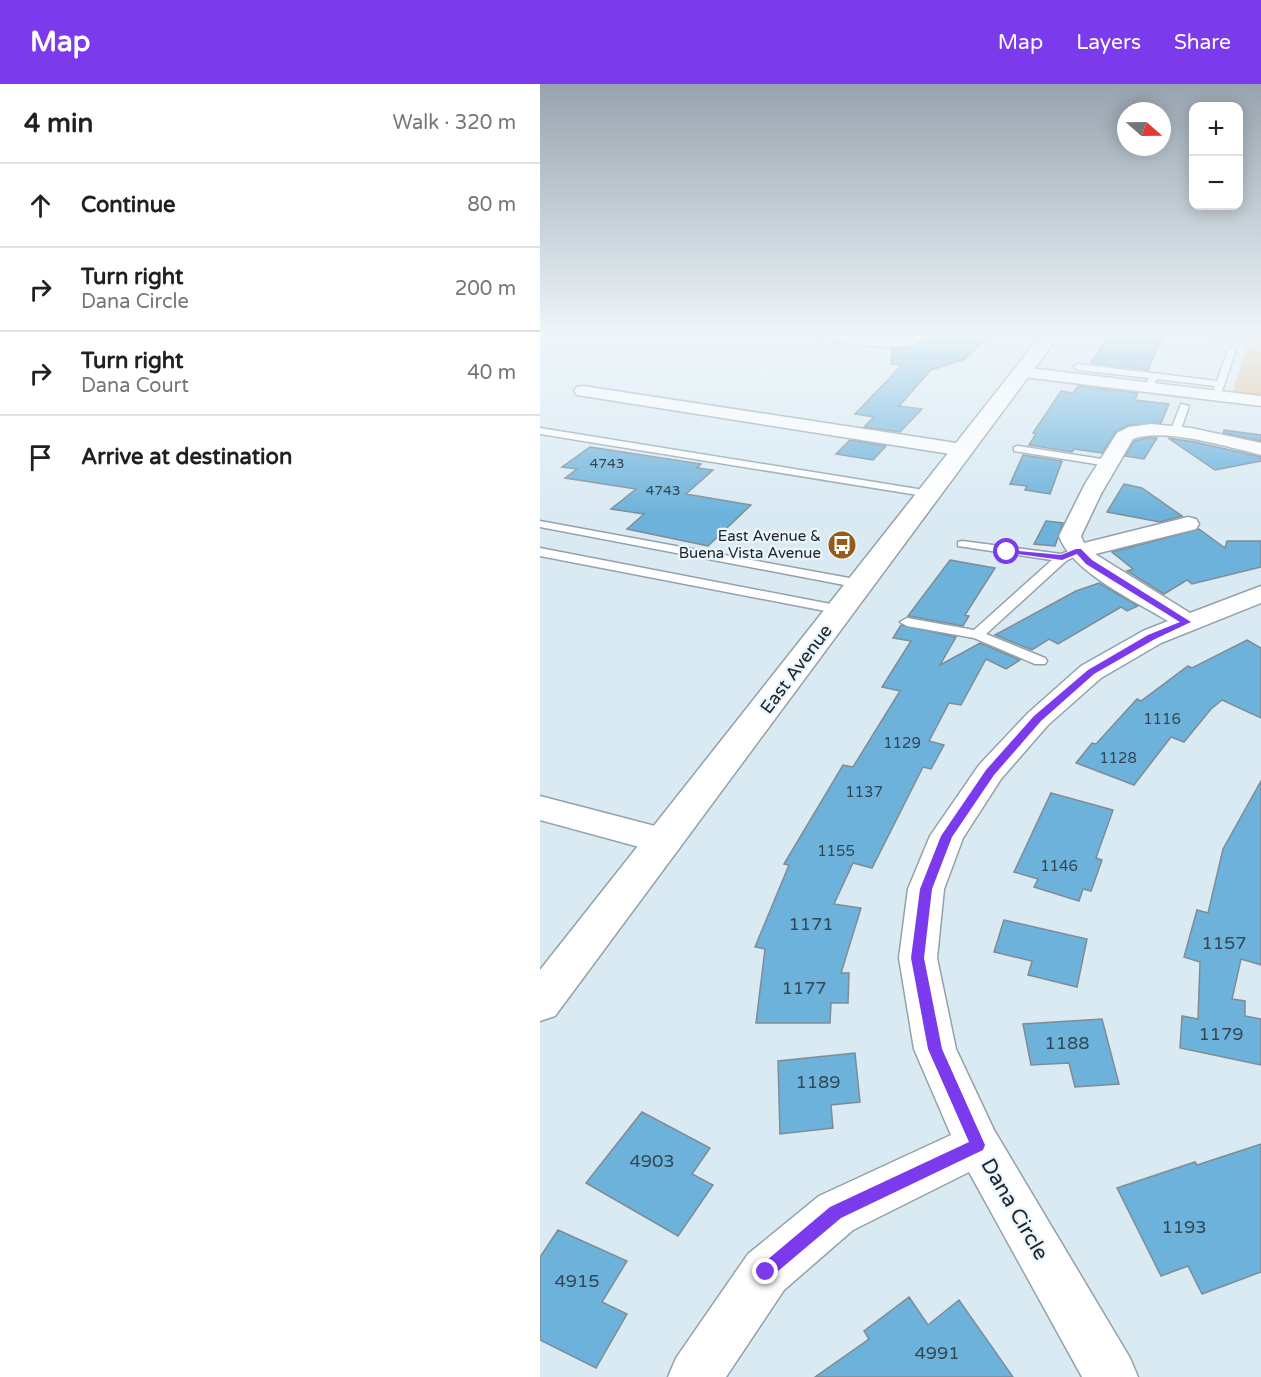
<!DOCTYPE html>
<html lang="en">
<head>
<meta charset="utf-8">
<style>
  :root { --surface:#fff; --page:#f2f2f2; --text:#202124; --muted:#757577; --line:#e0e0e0; --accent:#7c3aed }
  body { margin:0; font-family:"Varela Round",sans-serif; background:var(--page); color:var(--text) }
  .controls { position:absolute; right:18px; top:18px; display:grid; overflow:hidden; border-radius:12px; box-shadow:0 3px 15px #0003 }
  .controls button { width:54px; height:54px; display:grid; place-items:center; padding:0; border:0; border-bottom:2px solid var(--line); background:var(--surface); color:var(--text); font:30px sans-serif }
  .compass { position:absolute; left:577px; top:18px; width:54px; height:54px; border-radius:50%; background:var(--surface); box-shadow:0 3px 15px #0003; rotate:110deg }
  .stop { position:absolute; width:18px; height:18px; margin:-14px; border:4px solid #7c3aed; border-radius:50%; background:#fff }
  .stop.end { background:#7c3aed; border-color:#fff; box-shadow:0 2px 6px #0008 }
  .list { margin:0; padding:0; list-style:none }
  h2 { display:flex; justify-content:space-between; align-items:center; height:78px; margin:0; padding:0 24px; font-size:26px }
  h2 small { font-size:20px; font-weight:400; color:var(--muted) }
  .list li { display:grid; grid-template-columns:39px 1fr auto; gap:18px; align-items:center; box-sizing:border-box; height:84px; padding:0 24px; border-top:2px solid var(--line) }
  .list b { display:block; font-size:22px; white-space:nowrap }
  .list p { margin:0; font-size:20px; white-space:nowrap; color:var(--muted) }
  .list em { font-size:20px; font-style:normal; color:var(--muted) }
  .icon { flex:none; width:33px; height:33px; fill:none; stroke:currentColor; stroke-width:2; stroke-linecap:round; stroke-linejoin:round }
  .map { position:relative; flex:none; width:721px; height:1293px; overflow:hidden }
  header { display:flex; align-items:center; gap:36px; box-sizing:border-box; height:84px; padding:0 30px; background:var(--accent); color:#fff }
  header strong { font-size:28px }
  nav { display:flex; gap:33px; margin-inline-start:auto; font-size:21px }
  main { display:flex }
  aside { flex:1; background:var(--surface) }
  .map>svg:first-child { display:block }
  .green { fill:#e5b88f }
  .building { fill:#6cb2db; stroke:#7f8c95; stroke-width:1.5 }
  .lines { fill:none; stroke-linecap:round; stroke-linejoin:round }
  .service-casing { stroke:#93a1aa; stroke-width:3 }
  .minor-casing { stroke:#93a1aa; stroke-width:3 }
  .tertiary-casing { stroke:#93a1aa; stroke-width:3 }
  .secondary-casing { stroke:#93a1aa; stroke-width:3 }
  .service { fill:#fff; fill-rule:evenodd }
  .minor { fill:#fff; fill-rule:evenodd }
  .tertiary { fill:#fff; fill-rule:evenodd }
  .secondary { fill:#fff; fill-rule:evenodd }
  .route { fill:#7c3aed }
  .labels { text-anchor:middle; stroke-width:4.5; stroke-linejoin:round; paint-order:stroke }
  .far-number-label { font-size:14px; fill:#334856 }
  .far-poi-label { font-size:15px; fill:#202529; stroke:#eaf6fe; text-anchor:end }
  .number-label { font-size:15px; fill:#334856 }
  .street-label { font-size:18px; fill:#202529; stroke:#eaf6fe }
  .near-number-label { font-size:18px; fill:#334856 }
  .near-street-label { font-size:21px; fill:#202529; stroke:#eaf6fe }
</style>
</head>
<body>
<header>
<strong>Map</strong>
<nav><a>Map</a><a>Layers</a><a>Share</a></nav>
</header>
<main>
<aside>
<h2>4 min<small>Walk · 320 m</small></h2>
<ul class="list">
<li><svg class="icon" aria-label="ahead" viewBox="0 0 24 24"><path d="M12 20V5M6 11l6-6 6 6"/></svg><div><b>Continue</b></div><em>80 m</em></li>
<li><svg class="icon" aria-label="right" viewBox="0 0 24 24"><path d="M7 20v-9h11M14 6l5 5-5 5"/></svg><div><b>Turn right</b><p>Dana Circle</p></div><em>200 m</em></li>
<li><svg class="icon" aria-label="right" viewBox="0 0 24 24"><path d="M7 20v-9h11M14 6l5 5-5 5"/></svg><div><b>Turn right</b><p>Dana Court</p></div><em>40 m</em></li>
<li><svg class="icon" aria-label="arrive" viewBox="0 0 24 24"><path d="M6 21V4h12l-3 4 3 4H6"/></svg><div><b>Arrive at destination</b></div></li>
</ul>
</aside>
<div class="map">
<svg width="721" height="1293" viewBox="0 0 721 1293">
  <rect width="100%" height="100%" fill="#daeaf3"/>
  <path class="green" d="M628,250H721V312L693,307L708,259Z"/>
  <path class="building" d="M390,250H450L425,275L391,286L359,322L382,325L360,348L324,343L334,333L315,330L362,281L351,280L352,265L380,259Z
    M569,250L622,254L608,286L551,279Z
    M538,302L598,309L595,316L629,320L621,339L589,341L576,347L562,369L534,365L532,368L489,361L496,350L493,349L521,307L533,309Z
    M684,346L721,351V357L683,349Z
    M606,354H617L604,375L585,372L594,357Z
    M628,354L655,358L721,373V377L675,386Z
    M310,356L346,362L333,376L296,370Z
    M50,363L161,380L157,384L173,386L146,410L211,421L168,462L87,445L104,430L71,425L96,405L25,394L37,385L22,383Z
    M483,371L522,377L510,410L485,406L487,402L470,400Z
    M584,400L602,404L642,432L620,438L567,428Z
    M506,437L523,439L515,462L494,460Z
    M659,445L685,464L687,457H721V483L652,500L647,496L624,510L587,487L593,485L572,468Z
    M410,476L455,484L425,531L429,532L423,542L368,532Z
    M559,499L598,522L587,527L581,523L518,560L509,555L492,566L455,551L536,507Z
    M361,541L416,553L400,581L440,559L480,576L466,585L446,575L421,621L409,619L389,657L404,661L391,685L383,683L332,784L313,779L294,820L321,824L301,889H309L308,919H291L290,939H216L225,865L215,863L249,781L244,780L303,681L313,683L360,607L342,603L371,557L353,554Z
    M707,556L721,564V634L682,616L671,625L644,658L631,653L594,701L536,679L552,659L556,660L597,615L601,617L648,582L652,584Z
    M721,697V881L701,875L692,915L705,917V932L721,935V981L640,964L642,932L658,935L660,878L644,873L657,826L668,829L683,765Z
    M511,709L573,726L556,774L562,776L551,807L543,805L539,817L494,803L498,795L474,788Z
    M464,836L547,855L537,903L488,891L492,877L454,868Z
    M562,935L579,1000L535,1003L529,979L491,981L483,940Z
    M315,969L320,1018L291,1021L293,1044L240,1050L238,977Z
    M102,1028L170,1064L152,1090L173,1101L138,1152L46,1099Z
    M721,1060V1188L662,1210L648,1182L621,1192L577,1104L655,1078L657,1081Z
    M18,1146L87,1177L62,1218L87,1230L56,1284L0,1256V1173Z
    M369,1213L388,1241L419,1216L473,1293H275L329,1255L324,1247Z"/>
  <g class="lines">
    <g class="service-casing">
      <path id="service" d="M692,264L696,266L680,313L676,316L672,313L675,302L617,295L611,306L608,307L604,304L609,294L538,286L534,283L538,280L677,297L688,266Z
        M641,320L649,322L640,348L635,351L630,348Z
        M0,344L390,407L395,410L390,413L0,350Z
        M478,362L568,376L573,379L568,382L474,367V363Z
        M0,437L320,496L326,500L320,504L0,443Z
        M422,457L521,470L539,463L545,467L526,477L446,550L505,574L507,577L505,580H495L434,554L367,542L360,538L367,534L434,546L512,476L418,462V458Z
        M0,464L301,522L307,526L301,530L0,472Z"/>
    </g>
    <g class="minor-casing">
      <path id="minor" d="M275,250H316L351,254L372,250H388C370,274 309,258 283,255Z
        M481,283L721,312V322L475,292L472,288L475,284Z
        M43,302L423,360L430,362L433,366L430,370L423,372L37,311L34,307L37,303Z
        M611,340L651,344L721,359V371C690,363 621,343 593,355L561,410L541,452L544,459L648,433L656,435L659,440L656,445L555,470L650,529L721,502V519L621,559L561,594L508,641L461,695L423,754L404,805L397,874L416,965L454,1046L590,1274L598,1293H542L429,1088L313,1146L244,1206L186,1293H128L136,1274L208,1170L279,1112L411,1051L374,965L359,874L368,805L390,752L439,681L488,629L541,582L603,547L628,537C595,517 532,488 519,452L545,400L577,349L589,343Z"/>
    </g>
    <g class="tertiary-casing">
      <path id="tertiary" d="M0,712L138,748L144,757L138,766L125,770L0,736Z"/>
    </g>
    <g class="secondary-casing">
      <path id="secondary" d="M502,250H520L15,932L0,937V886Z"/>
    </g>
    <use href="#service" class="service"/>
    <use href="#minor" class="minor"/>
    <use href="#tertiary" class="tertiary"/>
    <use href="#secondary" class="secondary"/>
  </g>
  <linearGradient id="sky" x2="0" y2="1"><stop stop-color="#97a3ae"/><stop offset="0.58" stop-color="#eef6fa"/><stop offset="1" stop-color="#eef6fa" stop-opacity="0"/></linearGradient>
  <rect width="721" height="431" fill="url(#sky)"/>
  <path class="route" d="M536,465H541L552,476L651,538L615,555L554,590L501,637L454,691L412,753L392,805L384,874L402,965L445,1061L443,1066L301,1134L231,1193L226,1196L220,1193L218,1188L220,1182L290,1123L429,1058L388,965L371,874L380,805L401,752L446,686L494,632L548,586L608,551L640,538L546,480L537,470L522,476L463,468L467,466L521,471Z"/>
  <defs>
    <g id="bus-disc" transform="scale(1.5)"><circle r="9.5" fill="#955b19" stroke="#eaf6fe"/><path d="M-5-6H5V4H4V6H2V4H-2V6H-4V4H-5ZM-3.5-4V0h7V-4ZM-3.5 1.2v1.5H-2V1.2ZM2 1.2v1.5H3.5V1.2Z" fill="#fff"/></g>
  </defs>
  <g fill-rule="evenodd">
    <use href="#bus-disc" x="302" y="461"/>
  </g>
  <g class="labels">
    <g class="far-number-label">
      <text x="67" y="384">4743</text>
      <text x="123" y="411">4743</text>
    </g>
    <g class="far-poi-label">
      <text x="281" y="457">East Avenue &amp;<tspan x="281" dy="17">Buena Vista Avenue</tspan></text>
    </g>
    <g class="number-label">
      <text x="622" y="640">1116</text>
      <text x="362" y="664">1129</text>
      <text x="578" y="679">1128</text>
      <text x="324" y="713">1137</text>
      <text x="296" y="772">1155</text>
      <text x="519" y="787">1146</text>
    </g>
    <g class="street-label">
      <text transform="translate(256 585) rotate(-53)" y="6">East Avenue</text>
    </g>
    <g class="near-number-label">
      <text x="271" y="846">1171</text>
      <text x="684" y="865">1157</text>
      <text x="264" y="910">1177</text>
      <text x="681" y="956">1179</text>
      <text x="527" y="965">1188</text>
      <text x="278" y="1004">1189</text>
      <text x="112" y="1083">4903</text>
      <text x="644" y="1149">1193</text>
      <text x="37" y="1203">4915</text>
      <text x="397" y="1275">4991</text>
    </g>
    <g class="near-street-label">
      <text transform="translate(475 1125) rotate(60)" y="7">Dana Circle</text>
    </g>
  </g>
</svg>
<div class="controls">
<button>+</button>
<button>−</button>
</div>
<svg class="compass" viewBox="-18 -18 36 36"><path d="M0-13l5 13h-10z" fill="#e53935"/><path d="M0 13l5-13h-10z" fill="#757577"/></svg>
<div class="stop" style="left:467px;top:468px"></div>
<div class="stop end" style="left:226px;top:1188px"></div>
</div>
</main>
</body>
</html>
